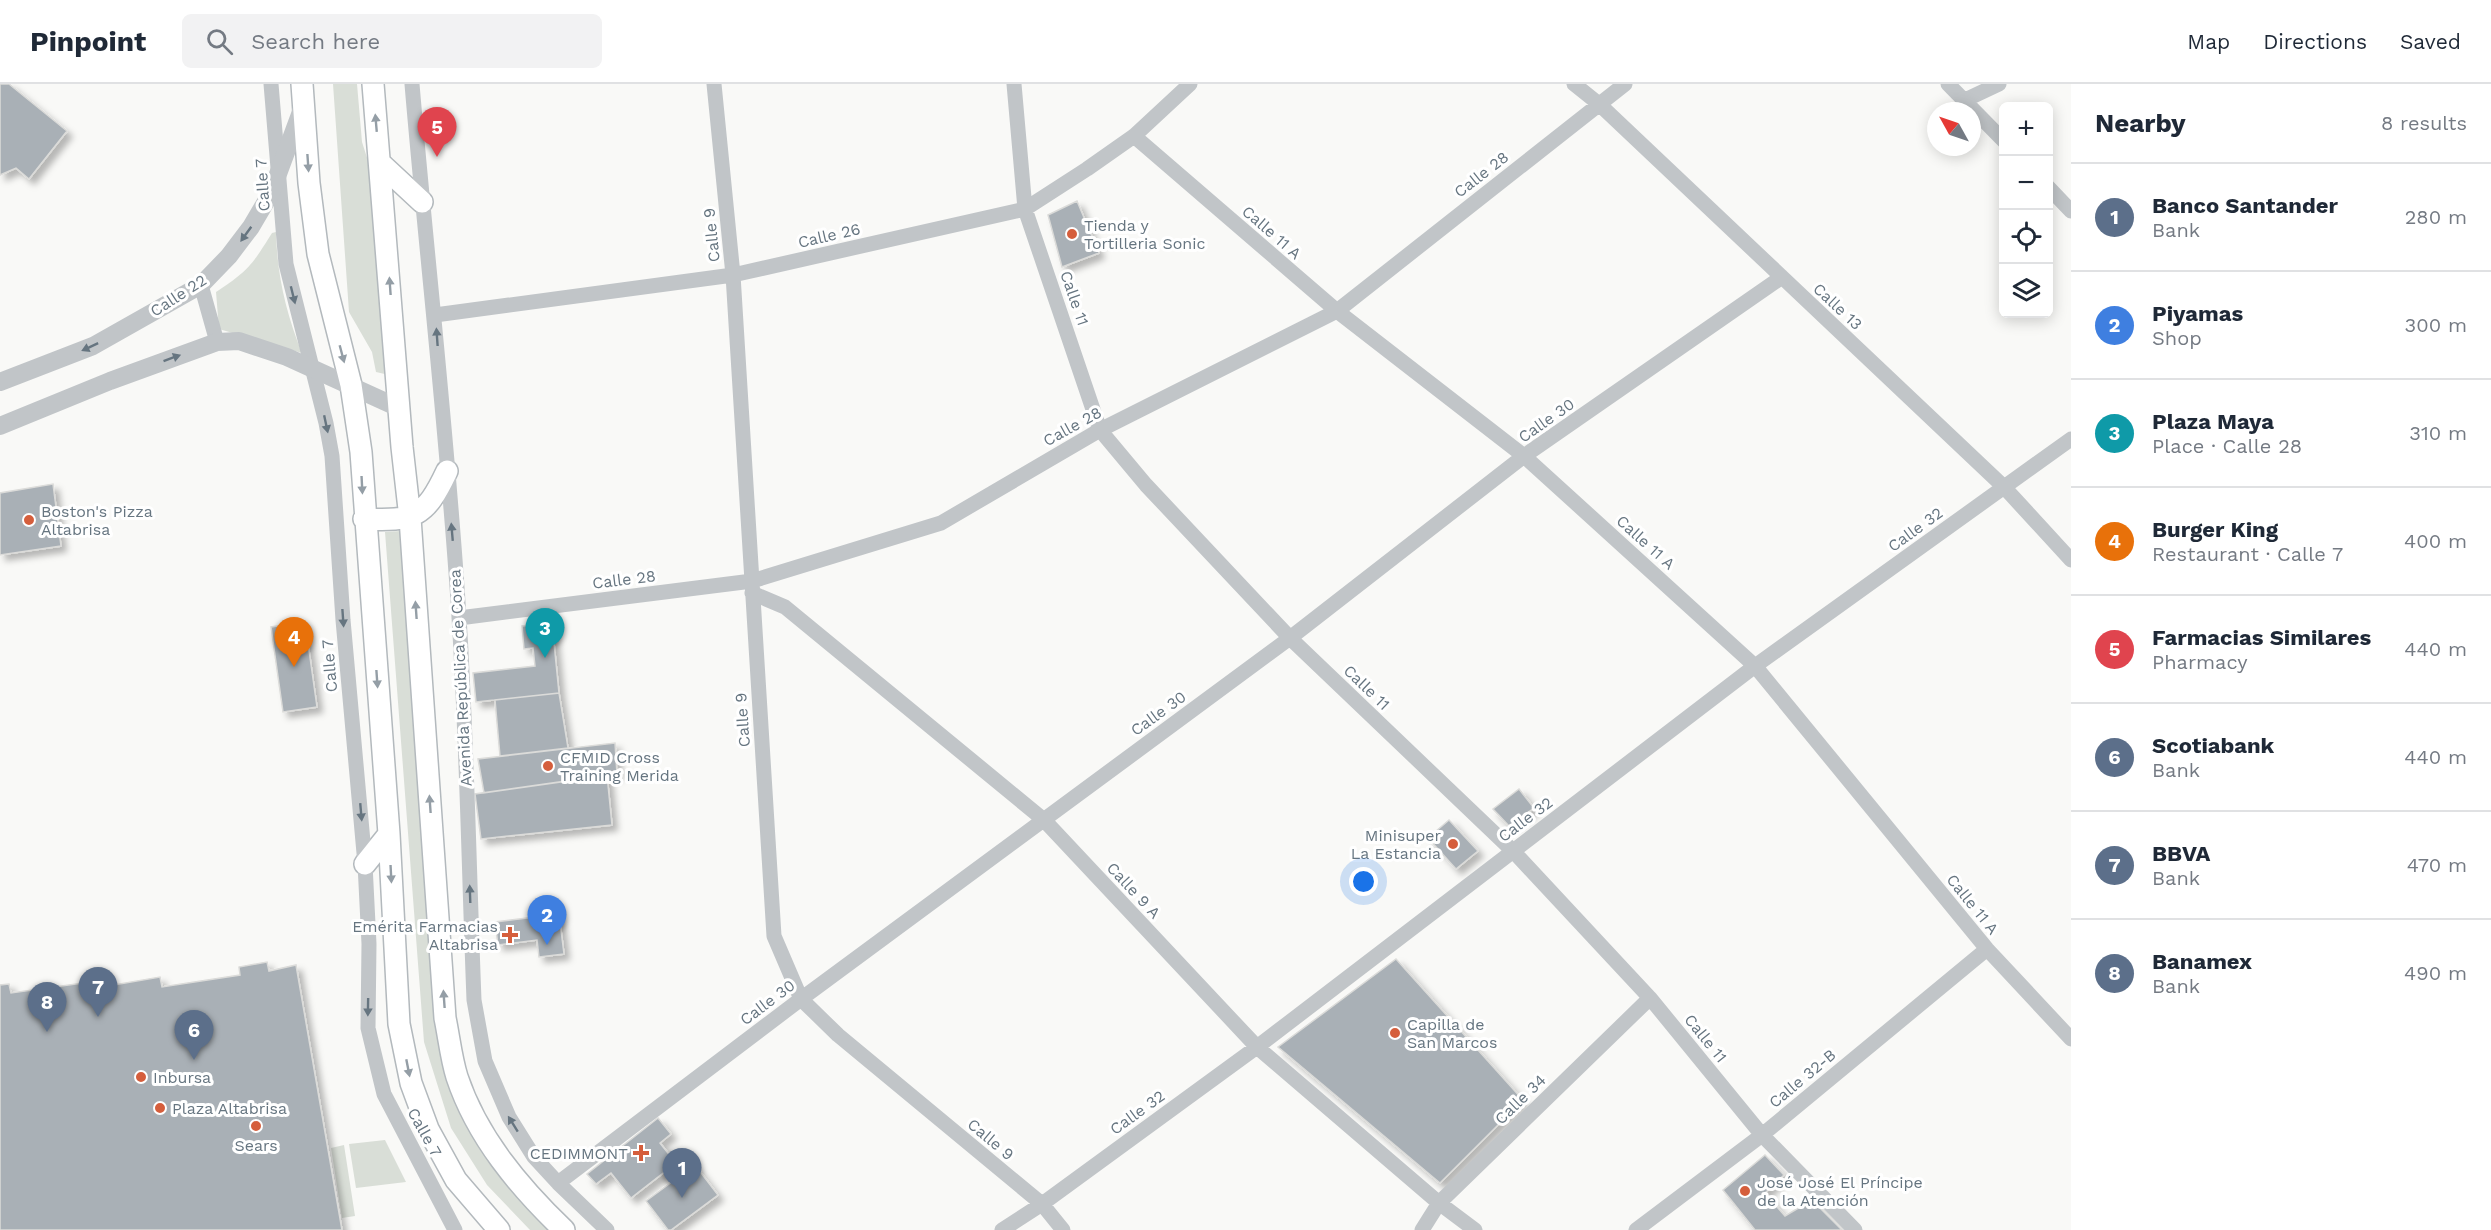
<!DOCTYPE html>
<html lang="en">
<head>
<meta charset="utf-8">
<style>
  :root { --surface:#fff; --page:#f2f2f3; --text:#1f2937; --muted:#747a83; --line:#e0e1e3; --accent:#d55e3c }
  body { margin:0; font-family:"Work Sans",sans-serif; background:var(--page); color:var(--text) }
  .controls { position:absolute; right:18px; top:18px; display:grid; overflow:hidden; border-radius:9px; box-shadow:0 3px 15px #0003 }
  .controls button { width:54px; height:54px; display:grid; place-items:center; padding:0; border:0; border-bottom:2px solid var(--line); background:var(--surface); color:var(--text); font:30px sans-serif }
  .compass { position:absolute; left:1927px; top:18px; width:54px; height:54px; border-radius:50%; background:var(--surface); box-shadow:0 3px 15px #0003; rotate:310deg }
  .you { position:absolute; left:1364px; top:798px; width:21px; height:21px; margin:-15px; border:4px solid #fff; border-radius:50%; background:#1a73e8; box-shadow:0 0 0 9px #1a73e833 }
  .badge { display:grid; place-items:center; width:39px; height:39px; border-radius:50%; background:var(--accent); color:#fff; font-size:20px; font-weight:700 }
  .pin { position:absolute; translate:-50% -50px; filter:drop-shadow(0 2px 3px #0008) }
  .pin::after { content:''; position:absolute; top:32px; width:21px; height:18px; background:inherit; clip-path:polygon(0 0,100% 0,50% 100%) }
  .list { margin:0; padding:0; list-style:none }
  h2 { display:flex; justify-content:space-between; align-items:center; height:78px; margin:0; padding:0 24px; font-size:26px }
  h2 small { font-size:20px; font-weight:400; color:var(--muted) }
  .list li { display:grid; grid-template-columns:39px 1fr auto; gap:18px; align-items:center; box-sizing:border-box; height:108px; padding:0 24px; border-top:2px solid var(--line) }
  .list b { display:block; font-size:22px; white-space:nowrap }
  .list p { margin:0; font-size:20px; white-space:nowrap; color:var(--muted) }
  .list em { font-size:20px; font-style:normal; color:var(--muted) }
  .icon { flex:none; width:33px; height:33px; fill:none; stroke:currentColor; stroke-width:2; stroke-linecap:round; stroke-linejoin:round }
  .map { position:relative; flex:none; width:2071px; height:1146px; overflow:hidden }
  header { display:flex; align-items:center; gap:36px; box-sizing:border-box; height:84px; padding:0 30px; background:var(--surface); border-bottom:2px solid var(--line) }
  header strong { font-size:28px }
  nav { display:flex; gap:33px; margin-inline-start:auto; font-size:21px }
  .search { width:420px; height:54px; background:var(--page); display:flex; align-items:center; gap:15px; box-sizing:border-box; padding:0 21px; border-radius:9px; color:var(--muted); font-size:22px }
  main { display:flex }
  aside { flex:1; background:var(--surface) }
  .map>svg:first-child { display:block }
  .green { fill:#d9ded7 }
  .building { fill:#a9b0b6; stroke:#dbdbd9; stroke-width:1.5; filter:url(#shadow) }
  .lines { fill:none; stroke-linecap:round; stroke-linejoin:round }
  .secondary-casing { stroke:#b3b9bd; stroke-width:24 }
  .minor { stroke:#c1c5c8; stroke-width:15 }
  .tertiary { stroke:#c1c5c8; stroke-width:18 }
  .secondary { stroke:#fff; stroke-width:21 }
  .oneway { fill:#949ea6 }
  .oneway2 { fill:#667580 }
  .poi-dot { fill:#d55e3c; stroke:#fff; stroke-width:2 }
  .labels { text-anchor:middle; stroke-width:6; stroke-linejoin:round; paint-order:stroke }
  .street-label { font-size:16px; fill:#667580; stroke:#fff }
  .poi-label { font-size:16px; fill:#667580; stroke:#fff; text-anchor:start }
</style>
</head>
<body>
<header>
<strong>Pinpoint</strong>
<div class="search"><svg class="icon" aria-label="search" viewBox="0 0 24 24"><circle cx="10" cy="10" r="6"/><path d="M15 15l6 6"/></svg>Search here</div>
<nav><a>Map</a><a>Directions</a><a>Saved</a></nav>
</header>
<main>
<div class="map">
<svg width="2071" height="1146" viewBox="0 0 2071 1146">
  <defs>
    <filter id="shadow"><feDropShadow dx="5.5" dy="5.5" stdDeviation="3" flood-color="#0004"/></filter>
  </defs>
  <rect width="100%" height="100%" fill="#f9f9f7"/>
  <path class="green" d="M333,0H357L362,58L376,102L389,291L376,288L372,268L349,228Z
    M276,148C277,191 286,229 302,269L219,245L216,208C248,187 252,181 272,149Z
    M401,447L438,952L486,1071L501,1095L552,1146H530L487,1101L451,1044L424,958L385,448Z
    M385,1056L406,1098L356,1104L349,1060Z
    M344,1061L355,1132L342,1134L331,1064Z"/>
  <path class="building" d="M0,0H9L67,47L29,95L16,84L0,91Z
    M1077,117L1099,169L1062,183L1048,131Z
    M53,400L61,462L0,471V409Z
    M305,538L317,623L283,628L271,543Z
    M552,539L559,609L476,618L473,589L535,582L533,564L524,565L522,542Z
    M559,609L568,664L500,672L495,616Z
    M615,659L617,690L484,709L478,675Z
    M607,691L612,741L481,755L475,710Z
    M1519,705L1534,724L1509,742L1493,725Z
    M1449,736L1478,767L1456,785L1428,754Z
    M559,830L564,870L539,873L537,856L498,861L495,838Z
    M1396,875L1523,1016L1440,1099L1278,963Z
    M267,878L269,887L296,881L342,1146H0V901L9,900L11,909L83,899L85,906L160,893L162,903L240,891L239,883Z
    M658,1034L671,1050L660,1059L676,1079L631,1114L611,1089L596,1100L587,1090Z
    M1765,1071L1784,1091L1765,1109L1785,1132L1812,1116L1842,1146H1755L1723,1106Z
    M695,1081L718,1111L671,1146H668L646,1117Z"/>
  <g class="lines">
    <g class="secondary-casing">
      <path id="secondary" d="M302,0L309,99L318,170L351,301L361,368L389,750L399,940L411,999L428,1045L456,1096L499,1146
        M373,0L402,363L410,434L445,934C449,953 451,974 457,993C477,1053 519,1103 564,1146
        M380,79L422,118
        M364,435C414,437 425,434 447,387
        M365,780L389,750"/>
    </g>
    <path class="minor" d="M271,0L286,180L326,339L332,372L343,536L365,780L369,860L368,944L384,1010L455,1146
      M412,0C427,178 448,355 459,533C467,661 469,789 474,916L485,977L509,1033L534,1073L558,1099L607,1146
      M714,0L733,191L774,852L801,915L838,951L1042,1120L1063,1146
      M1014,0L1025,125L1100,346L1146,401L1290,554L1513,767L1650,914L1762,1051L1855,1146
      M1574,0L1599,20L2004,403L2071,476
      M1948,0L2004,57
      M1965,16L1999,0
      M1134,52L1337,227L1524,372L1755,582L1987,865L2071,955
      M2048,103L2071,127
      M201,201L217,258
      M435,231L733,191L1025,125L1087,85L1134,52L1190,0
      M752,509L785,523L1044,736L1257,963L1439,1119L1475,1146
      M459,534L752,497L941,439L1100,346L1337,227L1625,0
      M558,1099L801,915L1290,554L1524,372L1782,193
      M1002,1146L1042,1120L1257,963L1755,582L2071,355
      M1422,1146L1439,1119L1650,914
      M1636,1146L1762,1051L1987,865"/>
    <path class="tertiary" d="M0,298L93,262L201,201L229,172L251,143L271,109L302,25
      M0,342L110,297L217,258L239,257L287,273L399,324"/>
    <use href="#secondary" class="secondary"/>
  </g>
  <defs><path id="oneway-solid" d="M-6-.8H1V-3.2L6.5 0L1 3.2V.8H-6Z" transform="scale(1.5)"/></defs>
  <g class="oneway">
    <use href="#oneway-solid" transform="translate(376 39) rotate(-95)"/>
    <use href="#oneway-solid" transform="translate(308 79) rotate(86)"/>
    <use href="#oneway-solid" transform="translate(390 202) rotate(-94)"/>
    <use href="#oneway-solid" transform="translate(342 270) rotate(75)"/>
    <use href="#oneway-solid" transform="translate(362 401) rotate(87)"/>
    <use href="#oneway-solid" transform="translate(416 526) rotate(-94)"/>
    <use href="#oneway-solid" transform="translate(377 595) rotate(86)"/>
    <use href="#oneway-solid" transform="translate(430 720) rotate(-94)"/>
    <use href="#oneway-solid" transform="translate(391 790) rotate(87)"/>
    <use href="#oneway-solid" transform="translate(444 915) rotate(-94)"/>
    <use href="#oneway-solid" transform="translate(408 984) rotate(79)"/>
  </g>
  <g class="oneway2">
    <use href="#oneway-solid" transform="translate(246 150) rotate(126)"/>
    <use href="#oneway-solid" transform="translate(293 211) rotate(76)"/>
    <use href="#oneway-solid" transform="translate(437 253) rotate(-94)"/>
    <use href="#oneway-solid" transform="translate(90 263) rotate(155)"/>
    <use href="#oneway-solid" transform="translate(172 274) rotate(-20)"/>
    <use href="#oneway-solid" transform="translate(326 340) rotate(78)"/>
    <use href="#oneway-solid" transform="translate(452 448) rotate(-95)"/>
    <use href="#oneway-solid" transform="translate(343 534) rotate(86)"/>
    <use href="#oneway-solid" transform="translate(361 728) rotate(85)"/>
    <use href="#oneway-solid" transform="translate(470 810) rotate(-92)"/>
    <use href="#oneway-solid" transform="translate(368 923) rotate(91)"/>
    <use href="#oneway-solid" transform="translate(513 1040) rotate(-122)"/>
  </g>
  <g class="poi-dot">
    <circle cx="1072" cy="150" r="6"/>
    <circle cx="29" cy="436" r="6"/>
    <circle cx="548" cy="682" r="6"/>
    <circle cx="1453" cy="760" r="6"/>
    <path d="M507 842h6v6h6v6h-6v6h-6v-6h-6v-6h6z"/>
    <circle cx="1395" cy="949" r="6"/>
    <circle cx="141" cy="993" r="6"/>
    <circle cx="160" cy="1024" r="6"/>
    <circle cx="256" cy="1042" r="6"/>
    <path d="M638 1060h6v6h6v6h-6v6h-6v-6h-6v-6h6z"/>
    <circle cx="1745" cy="1107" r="6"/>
  </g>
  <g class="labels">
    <g class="street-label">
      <text transform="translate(1481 90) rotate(-38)" y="6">Calle 28</text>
      <text transform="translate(262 101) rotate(-94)" y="6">Calle 7</text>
      <text transform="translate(1272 148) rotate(41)" y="6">Calle 11 A</text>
      <text transform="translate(711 151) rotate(-96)" y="6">Calle 9</text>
      <text transform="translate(829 151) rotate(-13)" y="6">Calle 26</text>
      <text transform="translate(178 211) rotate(-33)" y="6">Calle 22</text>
      <text transform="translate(1075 214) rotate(71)" y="6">Calle 11</text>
      <text transform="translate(1838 222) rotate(43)" y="6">Calle 13</text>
      <text transform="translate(1546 336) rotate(-35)" y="6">Calle 30</text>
      <text transform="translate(1072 342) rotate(-29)" y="6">Calle 28</text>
      <text transform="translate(1915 445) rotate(-36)" y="6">Calle 32</text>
      <text transform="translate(1646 458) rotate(42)" y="6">Calle 11 A</text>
      <text transform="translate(624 495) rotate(-7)" y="6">Calle 28</text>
      <text transform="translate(329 582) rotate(-95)" y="6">Calle 7</text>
      <text transform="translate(460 594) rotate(-93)" y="6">Avenida República de Corea</text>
      <text transform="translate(1367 603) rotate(44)" y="6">Calle 11</text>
      <text transform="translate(1158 629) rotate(-36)" y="6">Calle 30</text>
      <text transform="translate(742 636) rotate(-94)" y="6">Calle 9</text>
      <text transform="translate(1525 735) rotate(-37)" y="6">Calle 32</text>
      <text transform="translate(1134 806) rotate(47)" y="6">Calle 9 A</text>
      <text transform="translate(1973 820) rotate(51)" y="6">Calle 11 A</text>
      <text transform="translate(767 918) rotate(-37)" y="6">Calle 30</text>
      <text transform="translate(1706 954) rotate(51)" y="6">Calle 11</text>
      <text transform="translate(1802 994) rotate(-40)" y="6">Calle 32-B</text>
      <text transform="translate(1520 1015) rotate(-44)" y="6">Calle 34</text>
      <text transform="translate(1137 1028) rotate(-36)" y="6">Calle 32</text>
      <text transform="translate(425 1048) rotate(61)" y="6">Calle 7</text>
      <text transform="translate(991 1055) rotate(40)" y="6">Calle 9</text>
    </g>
    <g class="poi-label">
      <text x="1084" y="147">Tienda y<tspan x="1084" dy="18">Tortilleria Sonic</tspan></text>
      <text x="41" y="433">Boston's Pizza<tspan x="41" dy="18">Altabrisa</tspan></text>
      <text x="560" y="679">CFMID Cross<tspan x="560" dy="18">Training Merida</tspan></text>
      <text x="1441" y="757" text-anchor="end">Minisuper<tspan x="1441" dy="18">La Estancia</tspan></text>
      <text x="498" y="848" text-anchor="end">Emérita Farmacias<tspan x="498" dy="18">Altabrisa</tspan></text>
      <text x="1407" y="946">Capilla de<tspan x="1407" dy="18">San Marcos</tspan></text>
      <text x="153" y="999">Inbursa</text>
      <text x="172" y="1030">Plaza Altabrisa</text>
      <text x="256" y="1067" text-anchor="middle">Sears</text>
      <text x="628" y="1075" text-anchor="end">CEDIMMONT</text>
      <text x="1757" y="1104">José José El Príncipe<tspan x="1757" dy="18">de la Atención</tspan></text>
    </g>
  </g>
</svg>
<div class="controls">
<button>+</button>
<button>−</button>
<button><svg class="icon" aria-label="locate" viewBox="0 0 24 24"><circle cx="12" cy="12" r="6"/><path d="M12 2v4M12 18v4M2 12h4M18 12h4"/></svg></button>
<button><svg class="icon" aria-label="layers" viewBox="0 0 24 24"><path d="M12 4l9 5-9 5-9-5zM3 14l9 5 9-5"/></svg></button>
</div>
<svg class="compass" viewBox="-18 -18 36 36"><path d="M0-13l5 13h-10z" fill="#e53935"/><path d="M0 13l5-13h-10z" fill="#747a83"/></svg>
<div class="you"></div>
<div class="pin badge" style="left:682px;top:1114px;background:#5c6f8a">1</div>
<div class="pin badge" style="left:547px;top:861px;background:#3f7fe0">2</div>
<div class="pin badge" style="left:545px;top:574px;background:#0f9aa8">3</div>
<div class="pin badge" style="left:294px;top:583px;background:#e8710a">4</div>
<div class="pin badge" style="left:437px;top:73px;background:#e0444e">5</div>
<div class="pin badge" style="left:194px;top:976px;background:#5c6f8a">6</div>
<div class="pin badge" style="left:98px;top:933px;background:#5c6f8a">7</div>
<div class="pin badge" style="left:47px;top:948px;background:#5c6f8a">8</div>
</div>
<aside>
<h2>Nearby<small>8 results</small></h2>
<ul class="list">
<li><span class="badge" style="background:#5c6f8a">1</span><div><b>Banco Santander</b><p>Bank</p></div><em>280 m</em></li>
<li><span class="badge" style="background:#3f7fe0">2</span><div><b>Piyamas</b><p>Shop</p></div><em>300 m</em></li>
<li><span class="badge" style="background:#0f9aa8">3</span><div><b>Plaza Maya</b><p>Place · Calle 28</p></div><em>310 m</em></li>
<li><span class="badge" style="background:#e8710a">4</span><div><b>Burger King</b><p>Restaurant · Calle 7</p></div><em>400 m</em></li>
<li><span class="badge" style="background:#e0444e">5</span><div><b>Farmacias Similares</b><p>Pharmacy</p></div><em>440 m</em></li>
<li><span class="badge" style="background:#5c6f8a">6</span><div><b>Scotiabank</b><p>Bank</p></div><em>440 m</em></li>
<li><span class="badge" style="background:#5c6f8a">7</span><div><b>BBVA</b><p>Bank</p></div><em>470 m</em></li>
<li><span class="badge" style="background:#5c6f8a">8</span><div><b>Banamex</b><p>Bank</p></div><em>490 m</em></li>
</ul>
</aside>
</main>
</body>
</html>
